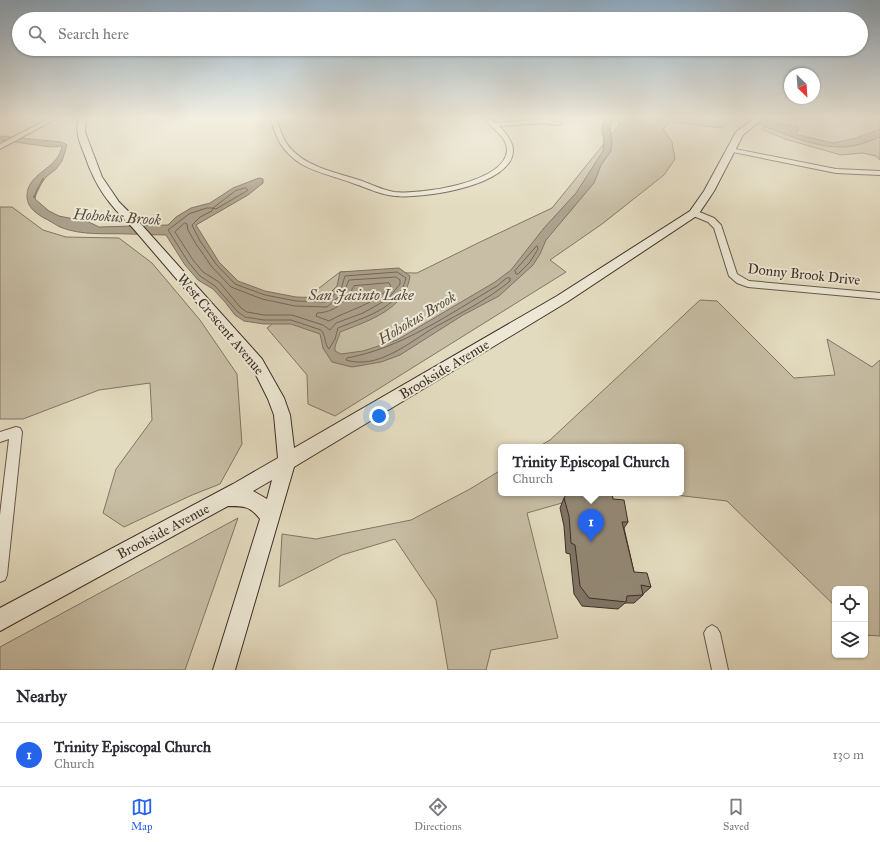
<!DOCTYPE html>
<html lang="en">
<head>
<meta charset="utf-8">
<style>
  :root { --surface:#fff; --page:#f2f2f3; --text:#2b2b33; --muted:#7c7c81; --line:#e1e1e2; --accent:#2563eb }
  body { margin:0; font-family:"IM FELL Great Primer",serif; background:var(--page); color:var(--text) }
  .controls { position:absolute; right:12px; bottom:12px; display:grid; overflow:hidden; border-radius:6px; box-shadow:0 1px 3px #0004 }
  .controls button { width:36px; height:36px; display:grid; place-items:center; padding:0; border:0; border-bottom:1px solid var(--line); background:var(--surface); color:var(--text); font:20px sans-serif }
  .compass { position:absolute; left:784px; top:68px; width:36px; height:36px; border-radius:50%; background:var(--surface); box-shadow:0 1px 3px #0004; rotate:155deg }
  .you { position:absolute; left:379px; top:416px; width:14px; height:14px; margin:-10px; border:3px solid #fff; border-radius:50%; background:#1a73e8; box-shadow:0 0 0 6px #1a73e833 }
  .badge { display:grid; place-items:center; width:26px; height:26px; border-radius:50%; background:var(--accent); color:#fff; font-size:13px; font-weight:700 }
  .pin { position:absolute; translate:-50% -33px; filter:drop-shadow(0 1px 2px #0008) }
  .pin::after { content:''; position:absolute; top:21px; width:14px; height:12px; background:inherit; clip-path:polygon(0 0,100% 0,50% 100%) }
  .popup { position:absolute; left:498px; top:444px; width:186px; height:52px; box-sizing:border-box; display:grid; place-content:center; border-radius:6px; background:var(--surface); filter:drop-shadow(0 1px 3px #0005); font-size:13px; white-space:nowrap; color:var(--muted) }
  .popup b { font-size:15px; color:var(--text) }
  .popup::after { content:''; position:absolute; left:50%; top:100%; margin-left:-8px; border:8px solid transparent; border-top-color:var(--surface) }
  .list { margin:0; padding:0; list-style:none }
  h2 { display:flex; justify-content:space-between; align-items:center; height:52px; margin:0; padding:0 16px; font-size:17px }
  h2 small { font-size:13px; font-weight:400; color:var(--muted) }
  .list li { display:grid; grid-template-columns:26px 1fr auto; gap:12px; align-items:center; box-sizing:border-box; height:64px; padding:0 16px; border-top:1px solid var(--line) }
  .list b { display:block; font-size:15px; white-space:nowrap }
  .list p { margin:0; font-size:13px; white-space:nowrap; color:var(--muted) }
  .list em { font-size:13px; font-style:normal; color:var(--muted) }
  .icon { flex:none; width:22px; height:22px; fill:none; stroke:currentColor; stroke-width:2; stroke-linecap:round; stroke-linejoin:round }
  .map { position:relative; flex:none; width:880px; height:670px; overflow:hidden }
  .search { position:absolute; background:var(--surface); box-shadow:0 1px 3px #0004; left:12px; right:12px; top:12px; height:44px; display:flex; align-items:center; gap:10px; box-sizing:border-box; padding:0 14px; border-radius:22px; color:var(--muted); font-size:15px }
  .sheet { height:116px; background:var(--surface) }
  nav { display:flex; justify-content:space-around; align-items:center; box-sizing:border-box; height:56px; border-top:1px solid var(--line); background:var(--surface); font-size:11px; color:var(--muted) }
  nav a { display:grid; justify-items:center; gap:2px }
  nav .on { color:var(--accent) }
  .map>svg:first-child { display:block }
  .green { fill:#c7bea5; stroke:#827665 }
  .water { fill:#aba08b; stroke:#7f7262 }
  .lines { fill:none; stroke-linecap:round; stroke-linejoin:round }
  .shore { stroke:#746758; stroke-width:1 }
  .stream { stroke:#7f7262; stroke-width:2 }
  .street-casing { stroke:#66594c; stroke-width:2 }
  .secondary-casing { stroke:#3d2e25; stroke-width:2 }
  .street { fill:#ede8d5; fill-rule:evenodd }
  .secondary { fill:#ede8d5; fill-rule:evenodd }
  .wall { fill:#7e7565; stroke:#3d2e25 }
  .building { fill:#938875; stroke:#3d2e25 }
  .labels { text-anchor:middle; stroke-width:4; stroke-linejoin:round; paint-order:stroke }
  .street-label { font-size:14px; fill:#3d2e25; stroke:#ede8d5 }
  .water-label { font-size:15px; font-style:italic; fill:#584a3e; stroke:#ede8d5 }
</style>
</head>
<body>
<div class="map">
<svg width="880" height="670" viewBox="0 0 880 670">
  <rect width="100%" height="100%" fill="#e3dbbf"/>
  <filter id="stains"><feTurbulence type="fractalNoise" baseFrequency=".005" numOctaves="4"/><feColorMatrix values="0 0 0 0 .2 0 0 0 0 .09 0 0 0 0 .02 0 0 0 .5 -.17"/></filter>
  <radialGradient id="worn" r=".72"><stop offset=".6" stop-color="#630" stop-opacity="0"/><stop offset="1" stop-color="#630" stop-opacity=".3"/></radialGradient>
  <path class="green" d="M613,117H727L731,119L722,128L670,122L663,129L672,142L675,159L664,175L602,224L550,260L566,272L335,416L308,404L307,375L267,328L340,272L417,273L478,243L552,208L620,124Z
    M779,117H880V160L876,156L862,153L841,155L785,139L761,129Z
    M0,207H12L43,230L66,237L119,238L152,263L200,320L237,374L242,444L220,484L192,495L124,527L103,513L116,469L152,420L150,383L99,390L23,419H0Z
    M700,300L717,301L794,378L835,375L827,339L872,367L880,360V636L865,635V589H835V606L727,501L658,493H681V447H538L550,440Z
    M501,470V493H597L527,513L558,638L491,650L486,670H448L436,600L395,539L342,555L279,587L282,534L316,539L411,520L470,489Z
    M238,518L185,670H0V647Z"/>
  <path class="water" d="M606,117H615L610,126L612,142L611,151L601,165L594,183L546,240L540,254L533,265L499,296L463,315L400,355L381,362L352,367L332,362L323,348L320,334L291,324H264L244,321L235,315L225,302L213,289L198,280L185,265L166,235C154,235 142,234 130,234C106,233 82,236 60,227C54,224 49,220 44,218C32,211 24,203 28,189C34,171 59,167 62,146L51,147L0,140V136L62,142L67,145L62,161L56,169L46,177L37,189L35,199L49,211L59,216L89,222L99,227L168,225L176,217L191,208L210,203L233,188L259,178L263,179V183L248,195L196,225L219,262L238,281L265,291L296,297L325,298L337,286L340,272L399,268L410,276C406,309 368,321 340,332C339,338 334,345 335,351L341,354L363,351L397,340L495,282L511,270L544,228L576,193L603,151L604,140L602,130L603,122Z
    M739,117H752L778,123L797,126L799,129L796,133L798,135L833,143L857,138L880,129V137C867,142 853,148 839,147C805,146 771,127 739,117Z"/>
  <g class="lines">
    <path class="shore" d="M246,188L248,190L245,192L216,209L213,208L235,191Z
      M207,208H213L212,211L200,217L192,225L200,241L216,264L235,284L265,295L296,301L325,302L341,289L345,276L397,272L406,278C399,309 364,317 338,328L335,339L329,349C324,344 326,335 321,330L291,320H264L245,317L238,312L215,286L200,276L189,263L168,230L189,214Z
      M185,223L187,224L188,230L196,244L212,267L231,287L262,299L295,306L327,307L344,292L349,280L396,277L400,280V284L388,299L363,313L336,323L330,330L323,325L292,315H264L247,312L241,308L219,282L203,272L193,260L175,232Z
      M537,246L538,249L530,262L518,274H516L515,271Z
      M507,278H510V281C487,300 461,313 435,327C410,342 378,370 346,360L347,358C402,348 449,314 497,286Z
      M389,283L391,286C374,305 350,309 329,321L316,316L317,313C336,312 345,302 354,286Z"/>
    <path class="stream" d="M34,197L43,179"/>
    <g class="street-casing">
      <path id="street" d="M52,117H59L0,149V144Z
        M270,117H276C280,129 283,142 293,151C310,168 338,173 359,180C371,184 382,190 394,192C419,195 504,183 507,151C508,136 489,127 483,117H489L495,123L543,119L561,123L558,125L543,123L499,126C505,132 512,140 513,149C515,186 421,199 395,196C381,195 368,188 355,184C337,177 317,173 301,164C295,160 289,155 285,150C277,141 274,129 270,117Z
        M730,148L836,169L880,171V175L836,173L728,151L727,150Z
        M691,211H697L714,218L721,225L737,274L749,281L880,293V299L748,287L737,283L729,276L714,228L708,222L691,215Z
        M16,427L20,428L22,432L7,575L5,580L0,582V515L9,439L0,442V432Z
        M712,625L717,628L720,633L728,670H712L704,633L707,628Z"/>
    </g>
    <g class="secondary-casing">
      <path id="secondary" d="M78,117H86L85,132L102,177L119,202L140,223L262,359L284,398L290,415L294,448L557,296L690,211L704,191L736,132L756,117H765L743,135L714,191L698,215L567,302L294,467L235,670H213L260,519C250,506 244,506 228,506L0,631V608L233,484L278,458L274,415L268,399L252,367L132,227C109,204 96,188 85,156C79,140 76,135 78,117ZM272,480L267,499L253,491Z"/>
    </g>
    <use href="#street" class="street"/>
    <use href="#secondary" class="secondary"/>
  </g>
  <path class="wall" d="M564,498L613,499L628,522L624,528L634,572L651,587L643,594V595L634,603H625L618,609L582,606L574,594L570,554L566,553L564,526L560,508Z"/>
  <path class="building" d="M567,493H612L613,499L624,500L628,522H622L634,572L647,573L651,587L641,585L643,595L627,596L626,602L589,598L580,586L575,545L571,543L569,516L564,498Z"/>
  <linearGradient id="sky" x2="0" y2="1"><stop stop-color="#8facc3"/><stop offset="0.56" stop-color="#f2efe2"/><stop offset="1" stop-color="#f2efe2" stop-opacity="0"/></linearGradient>
  <rect width="880" height="210" fill="url(#sky)"/>
  <g class="labels">
    <g class="street-label">
      <text transform="translate(804 274) rotate(6)" y="5">Donny Brook Drive</text>
      <text transform="translate(221 324) rotate(50)" y="5">West Crescent Avenue</text>
      <text transform="translate(444 369) rotate(-31)" y="5">Brookside Avenue</text>
      <text transform="translate(163 531) rotate(-28)" y="5">Brookside Avenue</text>
    </g>
    <g class="water-label">
      <text transform="translate(117 217) rotate(4)" y="5">Hohokus Brook</text>
      <text x="361" y="300">San Jacinto Lake</text>
      <text transform="translate(417 318) rotate(-31)" y="5">Hohokus Brook</text>
    </g>
  </g>
  <rect width="100%" height="100%" filter="url(#stains)"/>
  <rect width="100%" height="100%" fill="url(#worn)"/>
</svg>
<div class="controls">
<button><svg class="icon" aria-label="locate" viewBox="0 0 24 24"><circle cx="12" cy="12" r="6"/><path d="M12 2v4M12 18v4M2 12h4M18 12h4"/></svg></button>
<button><svg class="icon" aria-label="layers" viewBox="0 0 24 24"><path d="M12 4l9 5-9 5-9-5zM3 14l9 5 9-5"/></svg></button>
</div>
<svg class="compass" viewBox="-18 -18 36 36"><path d="M0-13l5 13h-10z" fill="#e53935"/><path d="M0 13l5-13h-10z" fill="#7c7c81"/></svg>
<div class="you"></div>
<div class="pin badge" style="left:591px;top:542px">1</div>
<div class="popup"><b>Trinity Episcopal Church</b>Church</div>
<div class="search"><svg class="icon" aria-label="search" viewBox="0 0 24 24"><circle cx="10" cy="10" r="6"/><path d="M15 15l6 6"/></svg>Search here</div>
</div>
<section class="sheet">
<h2>Nearby<small></small></h2>
<ul class="list">
<li><span class="badge">1</span><div><b>Trinity Episcopal Church</b><p>Church</p></div><em>130 m</em></li>
</ul>
</section>
<nav>
<a class="on"><svg class="icon" aria-label="map" viewBox="0 0 24 24"><path d="M3 6l6-2 6 2 6-2v14l-6 2-6-2-6 2zM9 4v14M15 6v14"/></svg>Map</a>
<a><svg class="icon" aria-label="directions" viewBox="0 0 24 24"><path d="M12 3l9 9-9 9-9-9zM9 14v-3h6M13 9l2 2-2 2"/></svg>Directions</a>
<a><svg class="icon" aria-label="saved" viewBox="0 0 24 24"><path d="M7 4h10v16l-5-4-5 4z"/></svg>Saved</a>
</nav>
</body>
</html>
